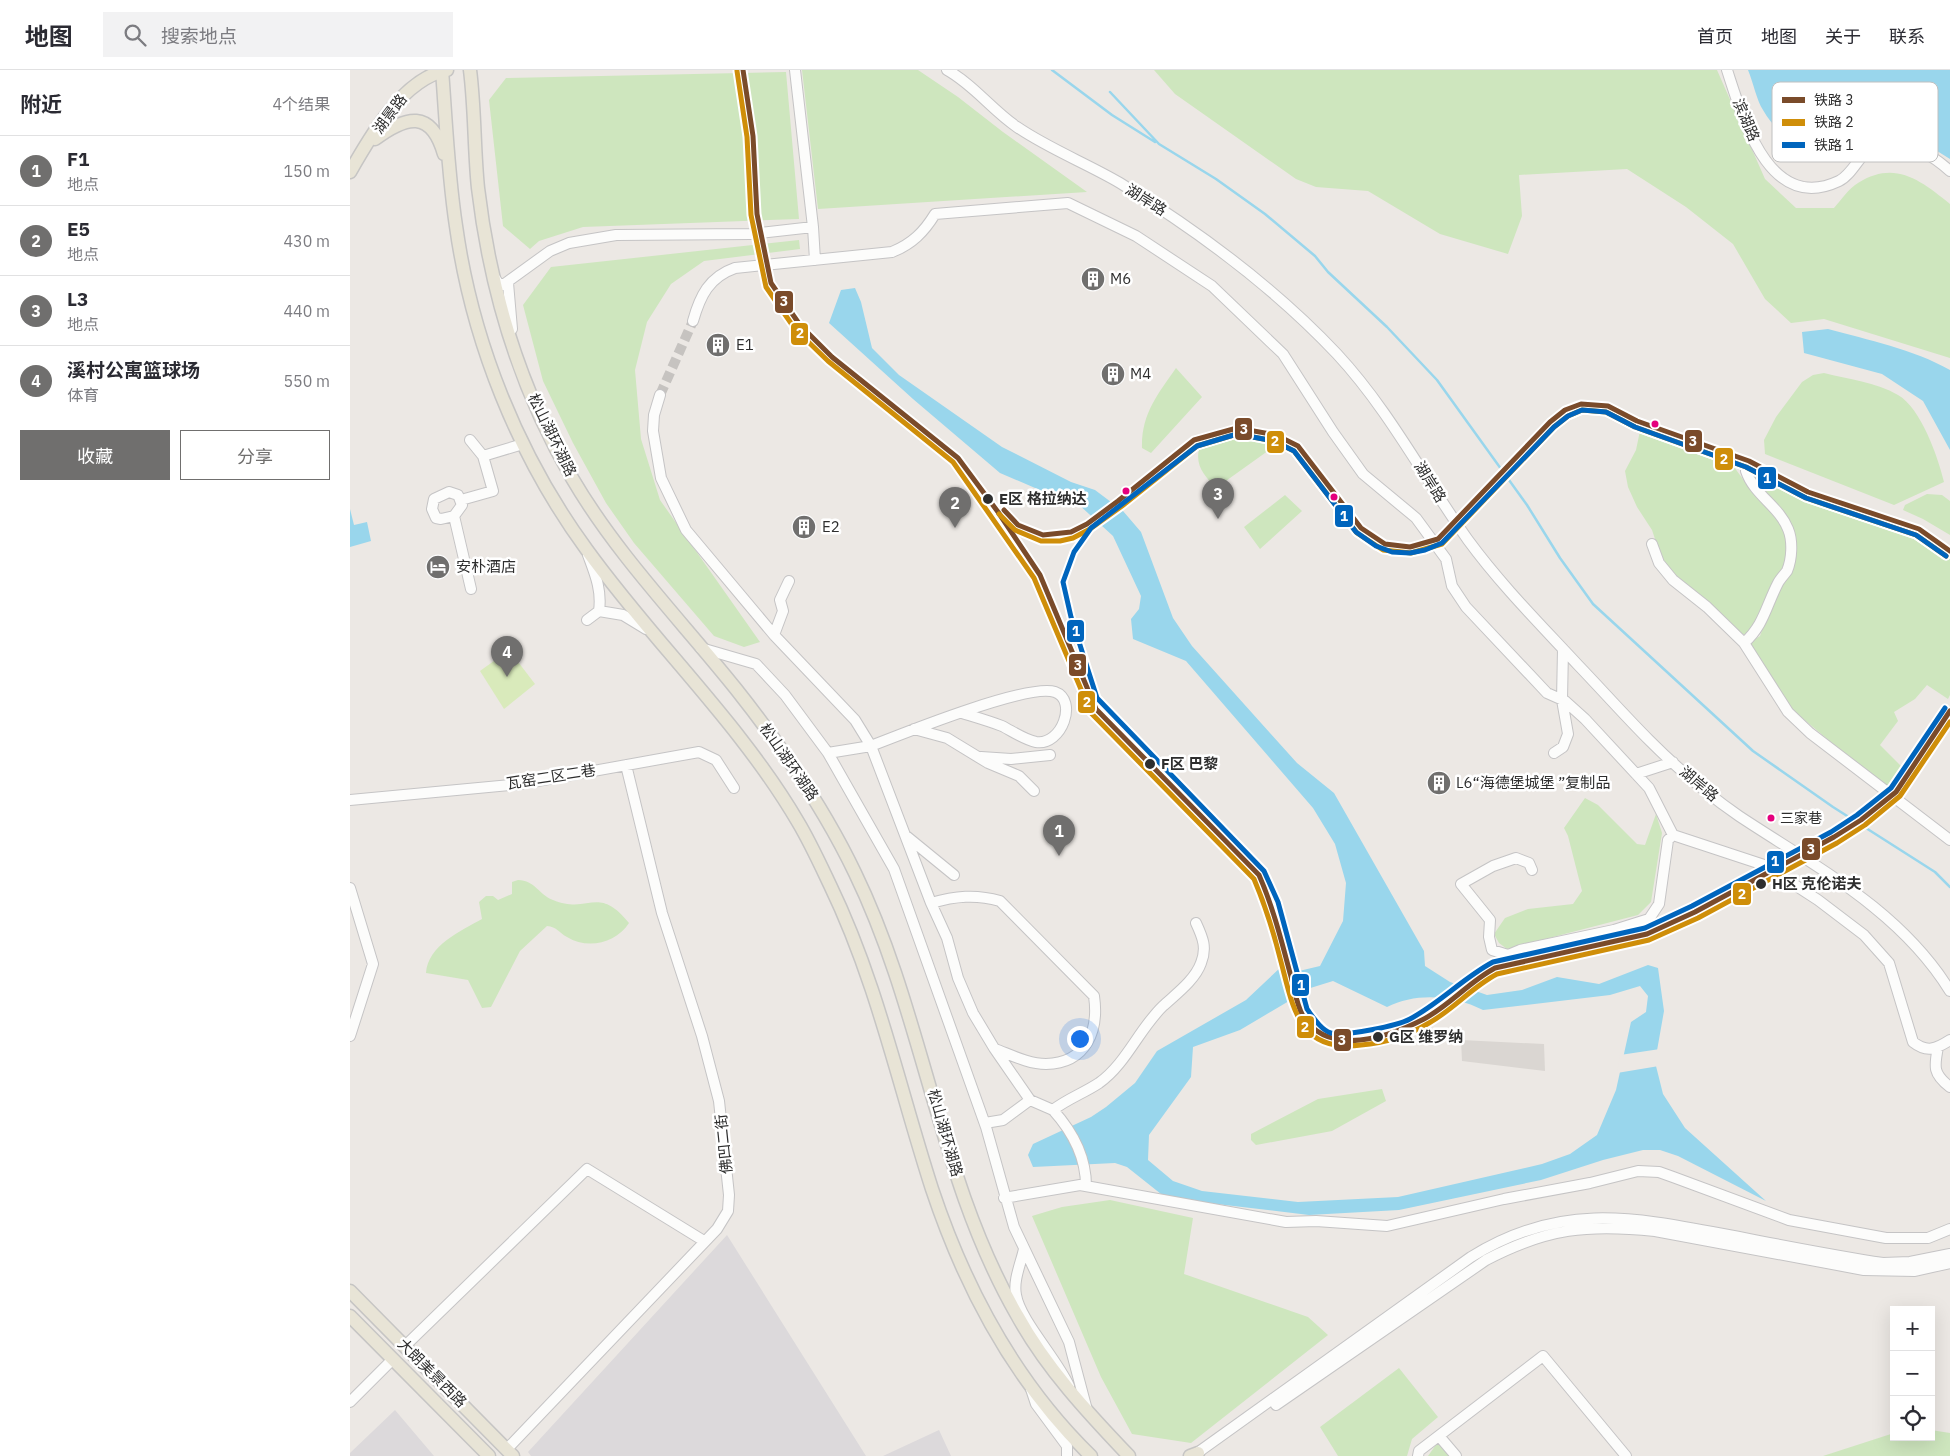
<!DOCTYPE html>
<html lang="zh">
<head>
<meta charset="utf-8">
<style>
  :root { --surface:#fff; --page:#f2f2f3; --text:#2b2b33; --muted:#7c7c81; --line:#e1e1e2; --accent:#706f6e }
  body { margin:0; font-family:"IBM Plex Sans","Noto Sans SC",sans-serif; background:var(--page); color:var(--text) }
  .controls { position:absolute; right:15px; bottom:15px; display:grid; overflow:hidden; border-radius:0px; box-shadow:0 5px 20px #0002 }
  .controls button { width:45px; height:45px; display:grid; place-items:center; padding:0; border:0; border-bottom:1px solid var(--line); background:var(--surface); color:var(--text); font:25px sans-serif }
  .you { position:absolute; left:729px; top:968px; width:18px; height:18px; margin:-12px; border:4px solid #fff; border-radius:50%; background:#1a73e8; box-shadow:0 0 0 8px #1a73e833 }
  .badge { display:grid; place-items:center; width:32px; height:32px; border-radius:50%; background:var(--accent); color:#fff; font-size:16px; font-weight:700 }
  .pin { position:absolute; translate:-50% -41px; filter:drop-shadow(0 1px 2px #0008) }
  .pin::after { content:''; position:absolute; top:26px; width:18px; height:15px; background:inherit; clip-path:polygon(0 0,100% 0,50% 100%) }
  .list { margin:0; padding:0; list-style:none }
  h2 { display:flex; justify-content:space-between; align-items:center; height:65px; margin:0; padding:0 20px; font-size:21px }
  h2 small { font-size:16px; font-weight:400; color:var(--muted) }
  .list li { display:grid; grid-template-columns:32px 1fr auto; gap:15px; align-items:center; box-sizing:border-box; height:70px; padding:0 20px; border-top:1px solid var(--line) }
  .list b { display:block; font-size:19px; white-space:nowrap }
  .list p { margin:0; font-size:16px; white-space:nowrap; color:var(--muted) }
  .list em { font-size:16px; font-style:normal; color:var(--muted) }
  .actions { display:flex; gap:10px; padding:15px 20px }
  .actions a { flex:1; padding:11px 0; border:1px solid var(--accent); border-radius:0px; text-align:center; font-size:18px; color:var(--accent) }
  .actions .main { background:var(--accent); color:#fff }
  .icon { flex:none; width:28px; height:28px; fill:none; stroke:currentColor; stroke-width:2; stroke-linecap:round; stroke-linejoin:round }
  .map { position:relative; flex:none; width:1600px; height:1386px; overflow:hidden }
  header { display:flex; align-items:center; gap:30px; box-sizing:border-box; height:70px; padding:0 25px; background:var(--surface); border-bottom:1px solid var(--line) }
  header strong { font-size:24px }
  nav { display:flex; gap:28px; margin-inline-start:auto; font-size:18px }
  .search { width:350px; height:45px; background:var(--page); display:flex; align-items:center; gap:12px; box-sizing:border-box; padding:0 18px; border-radius:0px; color:var(--muted); font-size:19px }
  main { display:flex }
  aside { flex:1; background:var(--surface) }
  .map>svg:first-child { display:block }
  .industrial { fill:#dcd9db }
  .green { fill:#cee6be }
  .pitch { fill:#d9eabb }
  .plaza { fill:#dad6d2 }
  .water { fill:#99d6ec }
  .pier { fill:#ece8e4 }
  .lines { fill:none; stroke-linecap:round; stroke-linejoin:round }
  .stream { stroke:#99d6ec; stroke-width:2.5 }
  .minor-tunnel { stroke:#c6c3c0; stroke-width:10; stroke-dasharray:10 5; stroke-linecap:butt }
  .minor-casing { stroke:#c5c4c5; stroke-width:12 }
  .major-casing { stroke:#c6c5c4; stroke-width:15 }
  .minor { stroke:#fcfcfb; stroke-width:10 }
  .major { stroke:#e8e4d6; stroke-width:12 }
  .rail-1-casing { stroke:#fff; stroke-width:9 }
  .rail-2-casing { stroke:#fff; stroke-width:9 }
  .rail-3-casing { stroke:#fff; stroke-width:9 }
  .rail-1 { stroke:#7a4b2a; stroke-width:5 }
  .rail-2 { stroke:#cf8e09; stroke-width:5 }
  .rail-3 { stroke:#0065bd; stroke-width:5 }
  .bus-dot { fill:#e5007d; stroke:#fff; stroke-width:2 }
  .stop-dot { fill:#2e2e2e; stroke:#fff; stroke-width:2 }
  .labels { text-anchor:middle; stroke-width:5; stroke-linejoin:round; paint-order:stroke }
  .bus-label { font-size:14px; fill:#2e2e2e; stroke:#fff; text-anchor:start }
  .street-label { font-size:15px; fill:#2e2e2e; stroke:#fff }
  .poi-label { font-size:15px; fill:#2e2e2e; stroke:#fff; text-anchor:start }
  .stop-label { font-size:15px; font-weight:bold; fill:#2e2e2e; stroke:#fff; text-anchor:start }
  .key { fill:#fff; stroke:#c0c0c0; stroke-width:1 }
  .key-label { font-size:14px; fill:#2e2e2e }
  .line-badge { stroke:#fff; stroke-width:2 }
  .badge-label { font-size:14px; text-anchor:middle; font-weight:bold; fill:#fff }
</style>
</head>
<body>
<header>
<strong>地图</strong>
<div class="search"><svg class="icon" aria-label="search" viewBox="0 0 24 24"><circle cx="10" cy="10" r="6"/><path d="M15 15l6 6"/></svg>搜索地点</div>
<nav><a>首页</a><a>地图</a><a>关于</a><a>联系</a></nav>
</header>
<main>
<aside>
<h2>附近<small>4个结果</small></h2>
<ul class="list">
<li><span class="badge">1</span><div><b>F1</b><p>地点</p></div><em>150 m</em></li>
<li><span class="badge">2</span><div><b>E5</b><p>地点</p></div><em>430 m</em></li>
<li><span class="badge">3</span><div><b>L3</b><p>地点</p></div><em>440 m</em></li>
<li><span class="badge">4</span><div><b>溪村公寓篮球场</b><p>体育</p></div><em>550 m</em></li>
</ul>
<div class="actions"><a class="main">收藏</a><a>分享</a></div>
</aside>
<div class="map">
<svg width="1600" height="1386" viewBox="0 0 1600 1386">
  <rect width="100%" height="100%" fill="#ece8e4"/>
  <path class="industrial" d="M377,1165L516,1386H181L178,1382Z
    M45,1340L84,1386H0V1383Z
    M589,1360L601,1386H533Z"/>
  <path class="green" d="M452,0H568L608,27L653,62L737,122L468,139Z
    M804,0H1367L1415,109L1446,138H1484C1491,130 1499,118 1508,113C1545,90 1570,110 1600,134V288L1474,249L1441,253L1415,229L1383,174L1336,137L1277,99L1169,105L1172,146L1158,184L1090,164L1018,121L966,117L946,109L825,24Z
    M436,2L449,149L233,157L189,171L180,179L153,156L139,30L156,8Z
    M449,170L450,179L354,191L321,214L297,252L285,300L291,369L310,430L410,572L394,577L364,566L284,473L256,433L223,373L193,311L173,235L201,197Z
    M826,298L852,327L801,383L792,378C791,344 808,324 826,298Z
    M1474,303C1498,309 1526,312 1548,325C1571,338 1588,387 1594,412L1544,435L1415,384L1414,370L1426,347L1452,312L1463,305Z
    M1291,356L1379,390L1403,423L1429,447L1439,476L1435,497L1400,564H1391L1320,502L1312,490L1302,460L1287,437L1278,417L1275,401L1286,380Z
    M877,367H929L932,371L866,418C855,406 845,396 849,379Z
    M1401,395C1421,406 1441,421 1462,428C1511,446 1556,453 1600,484V625L1598,629L1577,615L1565,629L1544,642L1548,651L1530,675L1556,701L1539,721L1438,636L1401,574L1402,571L1410,566L1444,472L1399,403Z
    M1577,424L1592,425L1600,431V465L1573,449L1553,440L1555,435Z
    M935,425L952,441L910,479L894,457Z
    M1235,728L1248,735L1287,774L1295,775L1306,744L1312,763L1301,832L1288,845L1157,879L1149,873L1144,864L1155,848L1178,839L1223,834L1232,821L1218,766L1214,758Z
    M168,810C185,810 189,825 203,830C240,845 247,814 279,853C266,873 238,880 217,867C208,862 207,857 197,856L170,881L141,937L132,938L118,910L76,903C78,875 111,861 132,849L129,832L136,826H143L148,830L162,824V812Z
    M1032,1019L1036,1031L982,1061L906,1075L901,1070V1064L968,1029Z
    M760,1130L843,1148L834,1204L958,1247L978,1265L841,1373L782,1364L751,1307L682,1146L712,1137Z
    M1049,1298L1088,1347L1062,1369L1057,1386H988L970,1357Z
    M1581,1360L1600,1363V1386H1473L1544,1363V1367H1581Z
    M1088,1372L1100,1386H1078Z"/>
  <path class="pitch" d="M159,580L185,614L154,639L130,601Z"/>
  <path class="plaza" d="M1111,970L1194,974L1195,1001L1112,991Z"/>
  <path class="water" d="M1398,0H1600V89L1534,48L1455,81C1439,69 1423,58 1413,40C1407,31 1403,12 1398,0Z
    M505,218L511,232L522,278L549,305L652,377L721,412L745,420L773,441L791,462L823,548L842,576L947,693L984,723L1074,881L1075,896L1100,912L1137,925L1172,920L1207,907L1249,914L1298,895L1308,898L1314,941L1305,992L1313,1024L1335,1058L1416,1131L1328,1086L1310,1080H1293L1253,1090L1191,1110L1049,1140L959,1145L841,1131L811,1124L777,1097L765,1093L683,1097L678,1085L683,1074L741,1047L756,1037L785,1013L807,981L896,930L931,897L939,931L890,960L843,977L841,1007L799,1065L798,1090L823,1111L852,1121L948,1132L1048,1127L1192,1094L1220,1084L1247,1065L1266,1020L1281,952L1296,942L1298,926L1290,916L1260,925L1133,940C1104,925 1066,922 1037,937L983,911L954,920L949,901L970,896L993,851L996,813L985,774L963,738L836,591L783,569L781,549L789,539L791,526L763,466L727,433L699,424L650,403L563,329L479,253L491,220Z
    M1478,259C1518,270 1563,279 1600,300V380L1573,331L1532,304L1454,283L1452,262Z
    M0,439L4,455L17,452L21,471L0,477Z"/>
  <path class="pier" d="M1113,914L1120,917L1100,932L1091,931Z
    M1310,979L1309,996L1267,1003L1270,985Z"/>
  <g class="lines">
    <path class="stream" d="M702,0L762,45L805,72
      M760,22L809,74L866,109L915,144L965,186L978,202L1037,257L1087,310L1177,435L1210,488L1243,534L1403,681L1483,737L1585,802L1600,817"/>
    <path class="minor-tunnel" d="M310,325L343,251"/>
    <g class="minor-casing">
      <path id="minor" d="M597,0C624,15 642,40 667,57C699,79 736,93 770,113C848,161 924,217 987,284C1039,340 1074,408 1118,470C1151,515 1190,554 1228,595C1252,620 1275,646 1299,670C1327,698 1357,724 1389,746C1466,797 1550,840 1600,921
        M1377,0C1393,49 1419,144 1489,111C1500,106 1508,89 1517,81C1521,77 1527,77 1532,76C1557,70 1582,85 1600,101
        M463,157L465,190
        M143,205L148,213L153,215L200,181L219,173L266,165L401,164L463,157L445,0
        M158,213L162,259
        M343,251C350,226 359,207 385,198L542,182C562,174 574,162 585,144L718,133L786,166L862,216L933,284L983,362L1013,404L1066,448L1096,489L1102,516L1116,537L1197,623L1215,631L1235,649L1299,718L1323,765
        M310,325L304,345L303,361L311,408L336,460L424,565L505,650L521,676C554,663 678,613 705,622C728,630 712,676 686,672C675,670 662,661 652,656C639,651 625,647 612,643
        M120,370L133,386
        M99,422L108,425L112,435L104,446L91,449L86,448L82,439L84,429Z
        M111,430L143,421L133,386L173,374
        M104,446L121,519
        M1302,474L1309,493L1323,510L1357,537L1394,573L1438,642L1460,663L1600,770
        M249,541L273,545L296,559
        M237,550L249,541C252,520 245,504 238,485
        M424,565L433,541L430,530L439,511
        M1394,573C1414,555 1416,536 1428,513C1430,509 1434,505 1437,501C1442,489 1443,471 1438,459C1429,436 1404,425 1396,401
        M351,578L406,594L435,625L478,683L544,799L636,1057L664,1157L719,1272L737,1340
        M564,659L597,668L638,693L669,706L684,721
        M478,683L521,676L581,833L597,868L608,908L623,943L644,978L680,1030L703,1040C717,1029 734,1023 749,1013C776,994 789,959 813,936C826,924 845,910 851,893C857,878 853,868 846,853
        M1204,683L1213,677L1218,664L1212,630L1213,579
        M631,687L661,689L700,685
        M1286,704L1323,692
        M0,730L171,714L349,682L366,690L384,718
        M555,765L604,805
        M1182,800L1179,793L1166,788L1143,796L1111,814L1140,850L1139,867L1142,880L1158,885L1170,880L1264,860L1299,849L1309,834L1318,770L1323,765L1414,795L1468,830L1514,865L1539,893L1563,972C1577,983 1586,979 1600,970
        M0,818L23,894L0,966
        M581,833C605,826 626,824 650,831L744,926C749,960 737,993 696,994C679,994 661,985 645,979
        M1588,977C1584,997 1583,1004 1600,1017
        M703,1040C722,1061 736,1087 736,1116
        M635,1053L653,1050L680,1030
        M654,1128L730,1115L936,1152L966,1151L1037,1156L1154,1129L1240,1113L1288,1101L1309,1102L1323,1107L1439,1150L1536,1168H1578L1600,1159
        M674,1179C671,1193 663,1210 666,1225C670,1250 707,1289 719,1316
        M55,1276L237,1099L354,1171
        M681,1319L686,1334L717,1376V1386
        M0,1332L43,1289
        M926,1335L1136,1190C1197,1158 1238,1154 1305,1161L1514,1200L1565,1201L1600,1193
        M1089,1366L1106,1386
        M157,1379L367,1159L378,1141L379,1125L369,1031L352,966L312,843L276,695
        M843,1386L1121,1187C1208,1133 1279,1146 1373,1164C1426,1174 1480,1185 1533,1193L1560,1192L1600,1184
        M1068,1386L1069,1381L1193,1286L1276,1386"/>
    </g>
    <g class="major-casing">
      <path id="major" d="M92,0C96,52 98,104 106,156C122,271 168,386 237,480C304,573 390,653 448,752C460,772 470,794 480,815C527,912 549,1017 582,1119C615,1218 665,1312 741,1386
        M120,0C125,39 124,79 128,118C140,219 170,319 222,408C267,485 330,549 386,619C432,677 473,736 505,803C574,945 588,1108 667,1245C696,1298 738,1343 779,1386
        M25,69C56,46 81,39 94,84
        M0,102C21,65 53,9 97,0
        M0,1221L163,1386
        M0,1246L139,1386
        M840,1386L848,1383"/>
    </g>
    <use href="#minor" class="minor"/>
    <use href="#major" class="major"/>
    <g class="rail-1-casing">
      <path id="rail-1" d="M393,0L403,66L407,144L421,213L450,255L482,287L608,388L648,442L690,505L746,639L909,805C923,837 931,869 940,903C944,916 946,934 953,946C979,988 1039,967 1074,949C1100,935 1119,912 1145,898L1297,864L1345,842L1484,767L1511,750L1546,722L1600,641
        M654,440L668,455L693,465L721,462L737,454L768,431L844,370L887,358L926,365L948,376L1011,458L1035,474L1060,477L1088,469L1200,352L1215,340L1231,334L1258,336L1287,351L1399,391L1458,422L1569,459L1600,481"/>
    </g>
    <g class="rail-2-casing">
      <path id="rail-2" d="M387,1L397,67L401,145L416,217L445,259L478,291L603,392L684,508L741,643L904,809C915,835 923,860 930,888C943,936 947,983 1011,975C1034,973 1059,965 1079,953C1104,939 1122,917 1147,904L1299,870L1348,848L1487,773L1515,755L1550,726L1600,652
        M649,444L665,460L691,471H710L723,468L740,459L772,436L847,376L887,364L924,371L944,381L1007,463L1033,480L1061,483L1092,474L1204,357L1218,346L1232,340L1256,342L1285,357L1396,397L1456,428L1566,465L1596,486"/>
    </g>
    <g class="rail-3-casing">
      <path id="rail-3" d="M1595,638L1541,718L1507,745L1481,762L1342,836L1295,858L1143,892C1113,908 1090,933 1060,949C1047,956 997,966 981,963C971,960 963,947 957,939L928,832L914,801L747,628L721,547L713,512L724,482L741,458L847,376L887,364L924,371L944,381L1006,462L1026,476L1042,482L1060,483L1075,480L1092,473L1204,357L1218,346L1232,340L1256,342L1285,357L1396,397L1456,428L1566,465L1596,486"/>
    </g>
    <use href="#rail-1" class="rail-1"/>
    <use href="#rail-2" class="rail-2"/>
    <use href="#rail-3" class="rail-3"/>
  </g>
  <defs>
    <g id="building-disc" transform="scale(1.25)"><circle r="9.5" fill="#706f6e" stroke="#fff"/><path d="M-4-6H4V6H1V3H-1V6H-4ZM-2.5-4.3h1.7v1.8h-1.7ZM.8-4.3h1.7v1.8H.8ZM-2.5-1h1.7V.8h-1.7ZM.8-1h1.7V.8H.8Z" fill="#fff"/></g>
    <g id="hotel-disc" transform="scale(1.25)"><circle r="9.5" fill="#706f6e" stroke="#fff"/><path d="M-6-4.5h1.5V1H6V5H4.5V3h-9V5H-6ZM-4 0a1.8 1.8 0 1 1 3.6 0ZM.5 0V-2.5h3Q6-2.5 6 0Z" fill="#fff"/></g>
  </defs>
  <g fill-rule="evenodd">
    <use href="#building-disc" x="743" y="209"/>
    <use href="#building-disc" x="368" y="275"/>
    <use href="#building-disc" x="763" y="304"/>
    <use href="#building-disc" x="454" y="457"/>
    <use href="#hotel-disc" x="88" y="497"/>
    <use href="#building-disc" x="1089" y="713"/>
  </g>
  <g class="bus-dot">
    <circle cx="1305" cy="354" r="4.5"/>
    <circle cx="776" cy="421" r="4.5"/>
    <circle cx="984" cy="427" r="4.5"/>
    <circle cx="1421" cy="748" r="4.5"/>
  </g>
  <g class="stop-dot">
    <circle cx="638" cy="429" r="6"/>
    <circle cx="800" cy="694" r="6"/>
    <circle cx="1411" cy="814" r="6"/>
    <circle cx="1028" cy="967" r="6"/>
  </g>
  <g class="labels">
    <g class="bus-label">
      <text x="1430" y="753">三家巷</text>
    </g>
    <g class="street-label">
      <text transform="translate(40 44) rotate(-53)" y="5">湖景路</text>
      <text transform="translate(1396 50) rotate(67)" y="5">滨湖路</text>
      <text transform="translate(796 130) rotate(32)" y="5">湖岸路</text>
      <text transform="translate(202 365) rotate(64)" y="5">松山湖环湖路</text>
      <text transform="translate(1080 412) rotate(58)" y="5">湖岸路</text>
      <text transform="translate(439 692) rotate(55)" y="5">松山湖环湖路</text>
      <text transform="translate(201 707) rotate(-9)" y="5">瓦窑二区二巷</text>
      <text transform="translate(1349 714) rotate(40)" y="5">湖岸路</text>
      <text transform="translate(595 1063) rotate(74)" y="5">松山湖环湖路</text>
      <text transform="translate(374 1074) rotate(-96)" y="5">佛凹二街</text>
      <text transform="translate(82 1303) rotate(45)" y="5">大朗美景西路</text>
    </g>
    <g class="poi-label">
      <text x="760" y="214">M6</text>
      <text x="386" y="280">E1</text>
      <text x="780" y="309">M4</text>
      <text x="472" y="462">E2</text>
      <text x="106" y="502">安朴酒店</text>
      <text x="1106" y="718">L6“海德堡城堡 ”复制品</text>
    </g>
    <g class="stop-label">
      <text x="649" y="434">E区 格拉纳达</text>
      <text x="811" y="699">F区 巴黎</text>
      <text x="1422" y="819">H区 克伦诺夫</text>
      <text x="1039" y="972">G区 维罗纳</text>
    </g>
  </g>
  <rect x="1422" y="12" width="166" height="80" rx="8" class="key"/>
  <rect x="1432" y="27" width="23" height="6" fill="#7a4b2a"/>
  <rect x="1432" y="49" width="23" height="7" fill="#cf8e09"/>
  <rect x="1432" y="72" width="23" height="6" fill="#0065bd"/>
  <g class="key-label">
    <text x="1464" y="35">铁路 3</text>
    <text x="1464" y="57">铁路 2</text>
    <text x="1464" y="80">铁路 1</text>
  </g>
  <g class="line-badge">
    <rect x="424" y="220" width="20" height="24" rx="5" fill="#7a4b2a"/>
    <rect x="440" y="252" width="19" height="24" rx="5" fill="#cf8e09"/>
    <rect x="884" y="347" width="19" height="24" rx="5" fill="#7a4b2a"/>
    <rect x="1334" y="359" width="19" height="24" rx="5" fill="#7a4b2a"/>
    <rect x="916" y="360" width="19" height="24" rx="5" fill="#cf8e09"/>
    <rect x="1364" y="377" width="20" height="24" rx="5" fill="#cf8e09"/>
    <rect x="1407" y="396" width="20" height="24" rx="5" fill="#0065bd"/>
    <rect x="984" y="434" width="20" height="24" rx="5" fill="#0065bd"/>
    <rect x="716" y="549" width="19" height="24" rx="5" fill="#0065bd"/>
    <rect x="718" y="583" width="19" height="24" rx="5" fill="#7a4b2a"/>
    <rect x="727" y="620" width="19" height="24" rx="5" fill="#cf8e09"/>
    <rect x="1451" y="767" width="20" height="24" rx="5" fill="#7a4b2a"/>
    <rect x="1416" y="780" width="19" height="24" rx="5" fill="#0065bd"/>
    <rect x="1382" y="812" width="20" height="24" rx="5" fill="#cf8e09"/>
    <rect x="941" y="903" width="19" height="24" rx="5" fill="#0065bd"/>
    <rect x="946" y="945" width="19" height="24" rx="5" fill="#cf8e09"/>
    <rect x="983" y="958" width="19" height="24" rx="5" fill="#7a4b2a"/>
  </g>
  <g class="badge-label">
    <text x="434" y="236">3</text>
    <text x="450" y="268">2</text>
    <text x="894" y="364">3</text>
    <text x="1343" y="376">3</text>
    <text x="925" y="376">2</text>
    <text x="1374" y="394">2</text>
    <text x="1417" y="413">1</text>
    <text x="994" y="451">1</text>
    <text x="726" y="566">1</text>
    <text x="728" y="600">3</text>
    <text x="737" y="637">2</text>
    <text x="1461" y="784">3</text>
    <text x="1425" y="796">1</text>
    <text x="1392" y="829">2</text>
    <text x="951" y="920">1</text>
    <text x="955" y="962">2</text>
    <text x="992" y="975">3</text>
  </g>
</svg>
<div class="controls">
<button>+</button>
<button>−</button>
<button><svg class="icon" aria-label="locate" viewBox="0 0 24 24"><circle cx="12" cy="12" r="6"/><path d="M12 2v4M12 18v4M2 12h4M18 12h4"/></svg></button>
</div>
<div class="you"></div>
<div class="pin badge" style="left:709px;top:786px">1</div>
<div class="pin badge" style="left:605px;top:458px">2</div>
<div class="pin badge" style="left:868px;top:449px">3</div>
<div class="pin badge" style="left:157px;top:607px">4</div>
</div>
</main>
</body>
</html>
